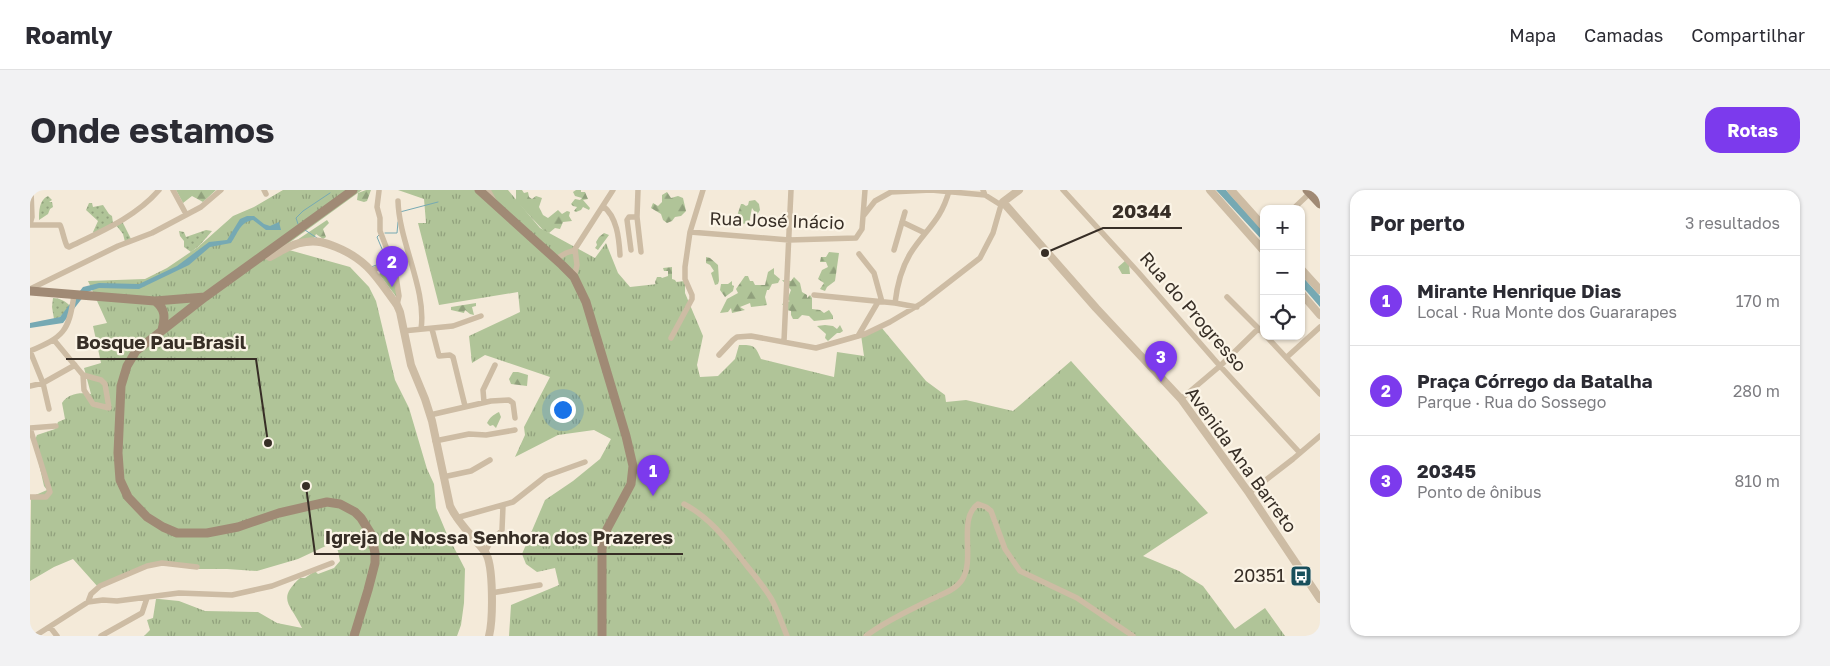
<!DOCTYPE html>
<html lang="pt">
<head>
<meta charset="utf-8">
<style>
  :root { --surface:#fff; --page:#f2f2f3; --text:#2b2b33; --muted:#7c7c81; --line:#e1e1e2; --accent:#7c3aed }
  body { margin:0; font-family:"Golos Text",sans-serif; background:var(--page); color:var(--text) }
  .controls { position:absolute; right:15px; top:15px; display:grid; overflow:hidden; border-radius:10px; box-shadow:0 1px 4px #0004 }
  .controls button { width:45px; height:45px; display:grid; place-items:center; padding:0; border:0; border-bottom:1px solid var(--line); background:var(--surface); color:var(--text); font:25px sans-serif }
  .you { position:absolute; left:532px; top:219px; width:18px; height:18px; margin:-12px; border:4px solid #fff; border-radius:50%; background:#1a73e8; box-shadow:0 0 0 8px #1a73e833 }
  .badge { display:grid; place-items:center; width:32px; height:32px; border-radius:50%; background:var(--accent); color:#fff; font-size:16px; font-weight:700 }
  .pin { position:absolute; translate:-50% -41px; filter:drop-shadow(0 1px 2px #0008) }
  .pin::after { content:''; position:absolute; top:26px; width:18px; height:15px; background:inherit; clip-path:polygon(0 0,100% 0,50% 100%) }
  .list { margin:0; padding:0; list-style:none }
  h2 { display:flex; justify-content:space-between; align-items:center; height:65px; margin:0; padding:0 20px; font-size:21px }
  h2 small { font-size:16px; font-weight:400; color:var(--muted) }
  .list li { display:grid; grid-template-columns:32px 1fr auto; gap:15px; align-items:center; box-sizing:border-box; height:90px; padding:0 20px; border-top:1px solid var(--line) }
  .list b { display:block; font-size:19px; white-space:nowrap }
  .list p { margin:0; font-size:16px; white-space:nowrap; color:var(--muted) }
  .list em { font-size:16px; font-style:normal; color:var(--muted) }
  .icon { flex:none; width:28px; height:28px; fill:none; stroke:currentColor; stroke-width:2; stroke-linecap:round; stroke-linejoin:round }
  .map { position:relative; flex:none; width:1290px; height:446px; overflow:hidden; border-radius:15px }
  header { display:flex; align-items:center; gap:30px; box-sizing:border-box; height:70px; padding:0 25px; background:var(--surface); border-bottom:1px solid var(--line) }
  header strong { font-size:24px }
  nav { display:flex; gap:28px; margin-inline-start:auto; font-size:18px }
  .intro { display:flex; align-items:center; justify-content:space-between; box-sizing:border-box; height:120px; padding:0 30px }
  h1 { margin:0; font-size:35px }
  .button { padding:12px 22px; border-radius:15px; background:var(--accent); color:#fff; font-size:18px; font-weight:700 }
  main { display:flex; gap:30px; padding:0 30px }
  aside { flex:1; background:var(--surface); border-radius:15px; box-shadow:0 1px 4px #0004 }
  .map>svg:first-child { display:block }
  .grass { fill:url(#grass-dots) }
  .forest { fill:url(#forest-firs) }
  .park { fill:url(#park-tufts) }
  .water { fill:#76a9b3 }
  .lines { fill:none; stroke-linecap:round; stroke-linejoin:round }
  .stream { stroke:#76a9b3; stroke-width:1 }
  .minor { stroke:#cdbca4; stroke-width:5.5 }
  .tertiary { stroke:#cdbca4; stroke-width:8 }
  .secondary { stroke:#a08a75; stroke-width:9 }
  .labels { text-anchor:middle; stroke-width:4.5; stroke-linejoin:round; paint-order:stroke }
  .street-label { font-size:18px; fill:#372e26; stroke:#fbf4e6 }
  .poi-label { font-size:18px; fill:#372e26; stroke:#fbf4e6; text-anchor:end }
  .leader { fill:none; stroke:#372e26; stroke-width:2 }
  .callout-dot { fill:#372e26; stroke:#fbf4e6; stroke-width:2 }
  .callout-label { font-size:19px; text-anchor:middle; font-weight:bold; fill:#372e26; stroke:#fbf4e6; stroke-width:4.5; stroke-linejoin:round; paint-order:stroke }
</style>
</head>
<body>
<header>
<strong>Roamly</strong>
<nav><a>Mapa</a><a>Camadas</a><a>Compartilhar</a></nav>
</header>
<div class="intro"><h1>Onde estamos</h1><a class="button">Rotas</a></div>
<main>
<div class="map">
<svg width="1290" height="446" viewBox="0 0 1290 446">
  <defs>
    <pattern id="grass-dots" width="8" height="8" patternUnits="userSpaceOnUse" patternTransform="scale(1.25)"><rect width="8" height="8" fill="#b0c498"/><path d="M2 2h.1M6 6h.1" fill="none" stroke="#90a07c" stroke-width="1.8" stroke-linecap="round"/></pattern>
    <pattern id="forest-firs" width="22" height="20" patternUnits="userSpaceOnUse" patternTransform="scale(1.25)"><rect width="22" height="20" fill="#b0c498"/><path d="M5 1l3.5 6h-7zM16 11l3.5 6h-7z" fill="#90a07c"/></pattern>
    <pattern id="park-tufts" width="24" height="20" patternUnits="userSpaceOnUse" patternTransform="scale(1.25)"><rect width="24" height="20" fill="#b0c498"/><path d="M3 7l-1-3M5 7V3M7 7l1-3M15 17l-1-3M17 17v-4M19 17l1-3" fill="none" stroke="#90a07c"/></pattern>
  </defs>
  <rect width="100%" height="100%" fill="#f4ead9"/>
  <path class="grass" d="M18,6L22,10L19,12H22L23,17L20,19L18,24L9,30C9,21 9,10 18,6Z
    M59,13H62L63,17L73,15L79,24L82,26L83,33L64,43L63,42L68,31L56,20Z
    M92,31L101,49L95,52L93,44L86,35Z
    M176,40L182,41L170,55L161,62L154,57V51L150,46L149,41L154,42L156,47Z
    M23,108C29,108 36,111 40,116L30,127L24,129L22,117Z"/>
  <path class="forest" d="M146,0H186L173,12L162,6L153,13Z
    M336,0H341L337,11L334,12L327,10L328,3Z
    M486,0H492L494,3L498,2L499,7L502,9L506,6L512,8L509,17L513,25L518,28L528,20L532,24L537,21L540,22L539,26L542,31L533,32L530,39L525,38L519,43L514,41L486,11Z
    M546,0H551V2H555L558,9L553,10L560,18L559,20L553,17L551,20L546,22L544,21L547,17L543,16L541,14L545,9L550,10L552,8L545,6L543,2Z
    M637,2L641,8L648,6L653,8L656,21L651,26L645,27L642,31L637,33L633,30L631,24L621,18L623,13L628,16L632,12V5Z
    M725,10L729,14L730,20L727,25L722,18L719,33L711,34L707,32L706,29L711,14H713L716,16L718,15L719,11Z
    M297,30L299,33L293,39L296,47L293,49L286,44L284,48L267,50Z
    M574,43L579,45L568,60L565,58L567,55L566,52L569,47Z
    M799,62L809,63L805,91L797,97L795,101L790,99L794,93L788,89L792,80L798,77L796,72H790L791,67H796Z
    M676,67L680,68L688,75L689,91L688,94L685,95L681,83L684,81L680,75L676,73Z
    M1095,71L1099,75L1100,84H1092L1088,77Z
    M642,77V89L645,90L647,93L626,96L625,92L627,87H631L632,88L638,86V81H634L633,78Z
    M744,78V84L750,89L748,93L742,94L739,100H737L735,107L737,115L721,117L720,113L710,117L715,120L702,123L701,118L698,122L690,123L697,109L708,103L706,99L715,86H718L720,91H723L725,95H735L738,82Z
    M764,87L770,93L772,102L777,105V108L780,105L782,108V119L790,120L794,123L799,120L803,126V129L784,131L779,126L772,125L768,129H763L761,125V121L757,120L752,114L760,111L757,110L761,100L752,90L761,91Z
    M702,91V95L704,96L703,101L695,107L690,100L691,94H698Z
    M446,113V116L442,117L444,125L440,124L435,120L434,123L421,120V117Z
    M795,135L803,136L807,139L810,135L813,141L810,143H807L798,151L795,148L796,144L787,136Z
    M483,182H488L498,185L497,196L481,194L479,189Z
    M469,222L471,227L466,238L463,235L460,236L457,233C460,227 463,225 469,222Z"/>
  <path class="park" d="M253,0H332L252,58L320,77L339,97L346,111L365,190L379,218L397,279L404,294L406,318L416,342L435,379L434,413L431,435L427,446H114L120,440L117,430L123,428L126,409H129L149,411L175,421L228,422L247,433L272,438C261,414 246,410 270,388H275L285,381L288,384L304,378L310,371L308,361L304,355L300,354L268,369L227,381L197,379H165L127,374L68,397L43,369L24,377L0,391L1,307L17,300L14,296L4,252L7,245L25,239L28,232L35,229L32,213C38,203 51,202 61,204L54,178L71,173L63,136L77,133L58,91L115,89L137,78L168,57L203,26L224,17Z
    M368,0H478L510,38L565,68L576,53L588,83L600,97L655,91V103L673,146L667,175L670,187L688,186L705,169L709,155C724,155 725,155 731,169L804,187L807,162L834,166L831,145L851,137L896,191L915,205L916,212L936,210L983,221L1041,171L1178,323L1113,366L1149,381L1173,396L1205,439L1235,418L1255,446H479L481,415L529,395L525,378L507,382L496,374L492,364L515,310L543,291L570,269L581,249L564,240L528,245L485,267L495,245L494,237L520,187L455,165L442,173L439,146L490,122L488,102L409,115L388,33H396L394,9Z
    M361,76L368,109L349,84Z"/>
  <path class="water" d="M1186,0H1196L1234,42V52Z
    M217,26H224L234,34L240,36L249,32L251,40H236L223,30C210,32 208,43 201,53L180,57L159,75L109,99L69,98L57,102L33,133L0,138V133L30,127L53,97L69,93L109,94L147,76L179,52L197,50L210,29Z
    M1271,85L1290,106V117L1271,95Z"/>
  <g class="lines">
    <path class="stream" d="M370,22L408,12
      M268,34L266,28L273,21L300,3
      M275,40L287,48
      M355,43H367L368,32
      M349,45L347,47L355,66V71
      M341,77L352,73"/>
    <path class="minor" d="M143,0L156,24
      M234,0L236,4
      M458,0L464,11
      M608,0L607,27L611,62
      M953,0L955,5L971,15
      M1033,0L1108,82L1190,176L1270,263
      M349,1L347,17L350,28V41L365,80L369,106L367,115
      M368,11C369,52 397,100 391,139
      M573,16C587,27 589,48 590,65
      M1263,19L1280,3
      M834,25L845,11L861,2L901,0L955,5
      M872,32L895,43
      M0,34L2,27L1,0
      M0,35H30C32,38 34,50 37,56L39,57C70,42 106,27 129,0
      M660,42L759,50L826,48L832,39L835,0
      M601,60L597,30L599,27H607
      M864,60L875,22
      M829,64L844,83L852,112
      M526,69L536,63L545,60
      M342,81L362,70
      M544,87L547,75L545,59L583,0
      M0,99L88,56L122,43L171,17L191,0
      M784,105L865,113L887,117
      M1197,107L1234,144
      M865,113C867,96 871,79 880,64C895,40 911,31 919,1
      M402,139L409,166L420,165L423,167L435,216
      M373,141L423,136L451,126
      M828,146L848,112
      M1236,146L1290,204
      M641,148L662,109V105L655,89V77L660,42L673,0
      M24,150L53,185L54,200L63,214L79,218L75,194L71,190L53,185
      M754,151L761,0
      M0,161C33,147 39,142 44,105
      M0,161L13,193L19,219
      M689,165L703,150L707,147L721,146L786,158L835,144L860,132L892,113L950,68L963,43L971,15L973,12
      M1257,167L1290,137
      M0,196L13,193L45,175
      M1151,209L1190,176L1228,139
      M454,212L453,200L465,175
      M400,225L461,211L479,210L483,213L485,228
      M405,251L439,244L456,245L485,240
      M413,287L441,281L460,270
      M1219,303L1263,269L1290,246
      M0,307H16L20,302L0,238L26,236
      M654,314C681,328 699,353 717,376C726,387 735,398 742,410C748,421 752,434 757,446
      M426,328L483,312L516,286L555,272
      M455,362L460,353L472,340L473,316
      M461,403L510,395
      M58,412L61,404L70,396L117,376L132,373L167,377
      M20,437L27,446
      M5,446L58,412L73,410L87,411L149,403L202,405L242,396L302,373
      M71,446L112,423L117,408
      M836,446C854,432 876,422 896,412C908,405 924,402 932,390C946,369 927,329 948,314L956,317L961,321L975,359L990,381L1047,408L1103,446"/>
    <path class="tertiary" d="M989,0L973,12L1066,118L1151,209L1219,303L1290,409
      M1180,0L1234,61
      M1201,0L1234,37
      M235,64L240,67C251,61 263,53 276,52C287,50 296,53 306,57C338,70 347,88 367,115L370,122L381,175L395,209L402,231L420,316C429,335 443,346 455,362C464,374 463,431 459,446
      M1271,79L1290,100
      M1271,103L1290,125"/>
    <path class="secondary" d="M323,0L175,107L106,161L97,176L91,196L88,263L90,290L98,307L117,327L133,337L147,343H177L208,337L249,323L297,312L310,314L325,322L331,328L341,344L345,363V373L338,400L324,446
      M449,0L532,75L544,87L556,112L596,246L603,276L601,294L577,339L572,357V446
      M1277,0L1290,14
      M0,101L125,111L175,107
      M125,111C136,119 135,128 132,140"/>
  </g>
  <defs>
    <g id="bus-square" transform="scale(1.125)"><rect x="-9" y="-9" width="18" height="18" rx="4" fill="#184f5c" stroke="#fbf4e6"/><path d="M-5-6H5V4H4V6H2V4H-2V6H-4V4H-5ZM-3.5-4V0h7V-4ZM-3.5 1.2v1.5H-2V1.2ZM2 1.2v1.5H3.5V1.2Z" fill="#fff"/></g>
  </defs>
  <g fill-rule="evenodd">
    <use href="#bus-square" x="1271" y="386"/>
  </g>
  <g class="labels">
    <g class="street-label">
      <text transform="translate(747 31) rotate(2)" y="6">Rua José Inácio</text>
      <text transform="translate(1163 122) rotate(49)" y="6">Rua do Progresso</text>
      <text transform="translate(1211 270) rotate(54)" y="6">Avenida Ana Barreto</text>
    </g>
    <g class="poi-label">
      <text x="1255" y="392">20351</text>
    </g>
  </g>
  <path class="leader" d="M1015 63L1073 38H1152M238 253L226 169H36M276 296L285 364H653"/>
  <g class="callout-dot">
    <circle cx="1015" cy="63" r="5"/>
    <circle cx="238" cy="253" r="5"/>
    <circle cx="276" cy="296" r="5"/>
  </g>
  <g class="callout-label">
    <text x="1112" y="28">20344</text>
    <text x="131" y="159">Bosque Pau-Brasil</text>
    <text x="469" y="354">Igreja de Nossa Senhora dos Prazeres</text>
  </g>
</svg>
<div class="controls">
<button>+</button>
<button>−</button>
<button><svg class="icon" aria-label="locate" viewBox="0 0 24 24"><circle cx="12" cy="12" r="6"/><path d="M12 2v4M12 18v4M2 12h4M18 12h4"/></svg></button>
</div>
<div class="you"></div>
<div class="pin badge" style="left:623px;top:306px">1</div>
<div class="pin badge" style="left:362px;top:97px">2</div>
<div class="pin badge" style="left:1131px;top:192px">3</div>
</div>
<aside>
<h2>Por perto<small>3 resultados</small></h2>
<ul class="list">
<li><span class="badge">1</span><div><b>Mirante Henrique Dias</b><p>Local · Rua Monte dos Guararapes</p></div><em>170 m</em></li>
<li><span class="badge">2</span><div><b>Praça Córrego da Batalha</b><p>Parque · Rua do Sossego</p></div><em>280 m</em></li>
<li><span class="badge">3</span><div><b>20345</b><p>Ponto de ônibus</p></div><em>810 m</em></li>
</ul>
</aside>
</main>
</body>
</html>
